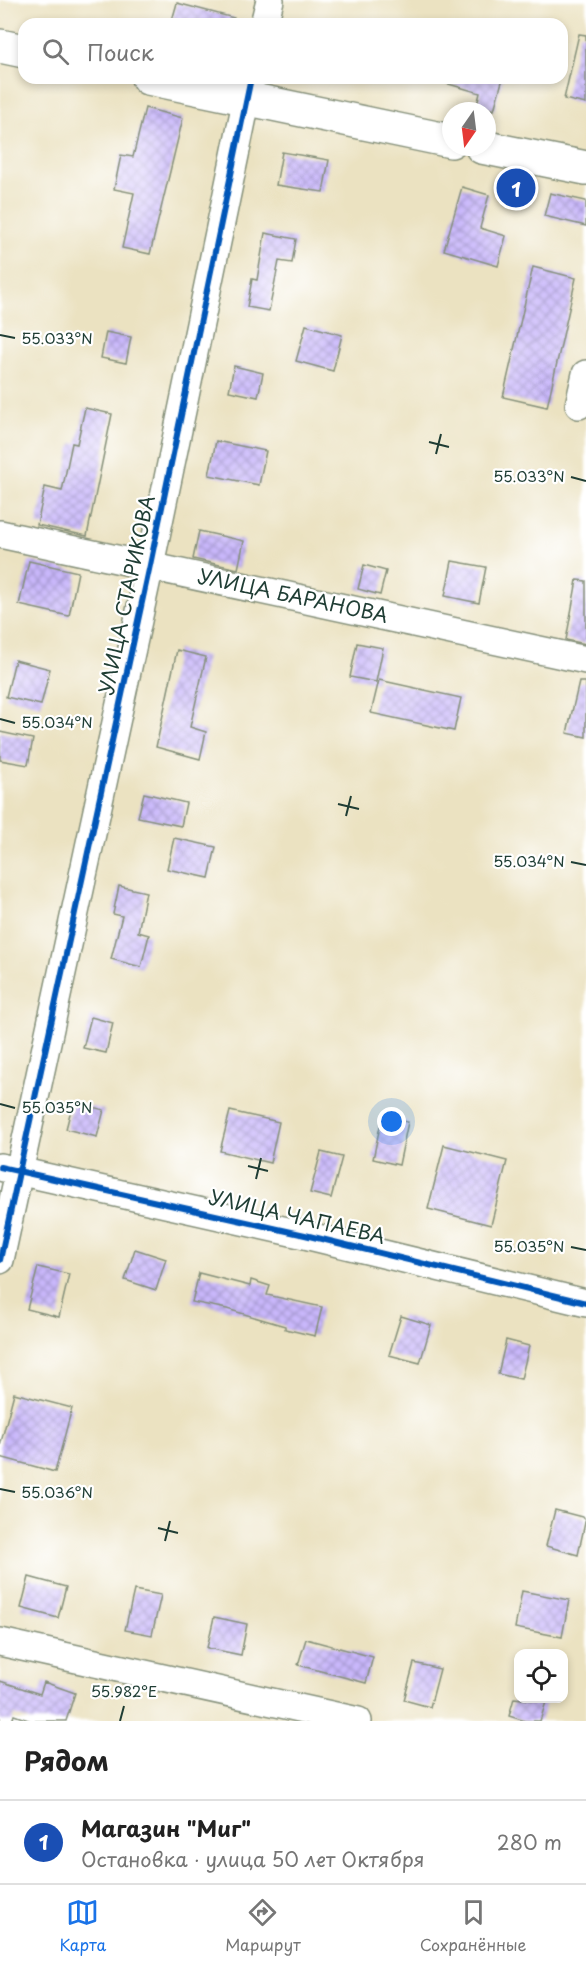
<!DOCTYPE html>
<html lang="ru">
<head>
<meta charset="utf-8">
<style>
  :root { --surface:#fff; --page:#f6f6f6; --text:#222; --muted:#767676; --line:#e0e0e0; --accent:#1a73e8 }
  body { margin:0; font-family:"Playpen Sans",sans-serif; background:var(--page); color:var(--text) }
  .controls { position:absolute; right:18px; bottom:18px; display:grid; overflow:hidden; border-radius:12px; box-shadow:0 3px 9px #0003 }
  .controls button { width:54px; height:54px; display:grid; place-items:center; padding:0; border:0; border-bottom:2px solid var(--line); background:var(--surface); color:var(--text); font:30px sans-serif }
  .compass { position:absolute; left:442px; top:102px; width:54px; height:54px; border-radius:50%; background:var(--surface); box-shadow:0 3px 9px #0003; rotate:194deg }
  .you { position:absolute; left:392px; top:1122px; width:21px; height:21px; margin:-15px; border:4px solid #fff; border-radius:50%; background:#1a73e8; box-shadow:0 0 0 9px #1a73e833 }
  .badge { display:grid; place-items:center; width:39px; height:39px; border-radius:50%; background:var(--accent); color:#fff; font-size:20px; font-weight:700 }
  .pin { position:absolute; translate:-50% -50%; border:3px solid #fff; box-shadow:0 2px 6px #0006 }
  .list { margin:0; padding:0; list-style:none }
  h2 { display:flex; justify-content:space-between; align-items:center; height:78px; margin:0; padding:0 24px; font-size:26px }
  h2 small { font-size:20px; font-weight:400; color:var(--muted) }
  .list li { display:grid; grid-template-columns:39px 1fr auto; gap:18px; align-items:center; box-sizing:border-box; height:84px; padding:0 24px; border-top:2px solid var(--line) }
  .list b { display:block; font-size:22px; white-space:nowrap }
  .list p { margin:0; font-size:20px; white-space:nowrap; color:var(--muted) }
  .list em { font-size:20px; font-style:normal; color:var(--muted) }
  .icon { flex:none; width:33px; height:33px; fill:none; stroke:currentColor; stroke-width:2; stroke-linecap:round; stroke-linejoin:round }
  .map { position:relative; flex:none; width:586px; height:1721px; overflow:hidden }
  .search { position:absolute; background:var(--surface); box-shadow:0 3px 9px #0003; left:18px; right:18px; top:18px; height:66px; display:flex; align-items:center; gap:15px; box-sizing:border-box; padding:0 21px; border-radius:18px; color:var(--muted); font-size:22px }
  .sheet { height:162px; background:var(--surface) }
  nav { display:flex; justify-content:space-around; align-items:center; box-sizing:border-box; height:84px; border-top:2px solid var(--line); background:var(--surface); font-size:16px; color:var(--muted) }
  nav a { display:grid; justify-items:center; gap:3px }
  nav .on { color:var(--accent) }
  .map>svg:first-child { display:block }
  .building { fill:url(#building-cross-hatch) }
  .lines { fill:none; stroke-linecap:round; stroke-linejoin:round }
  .minor-casing { stroke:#85907a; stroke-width:30 }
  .major-casing { stroke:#85907a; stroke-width:36 }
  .minor { stroke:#fff; stroke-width:27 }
  .major { stroke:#fff; stroke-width:33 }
  .cycleway-casing { stroke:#fff; stroke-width:10 }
  .cycleway { stroke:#0057b8; stroke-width:6 }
  .ticks { fill:none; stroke:#1f3d34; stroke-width:2 }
  .labels { text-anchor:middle; stroke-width:4.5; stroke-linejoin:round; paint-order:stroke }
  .street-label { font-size:20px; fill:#1f3d34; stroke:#fff }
  .ticks-label { font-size:15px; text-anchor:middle; fill:#1f3d34; stroke:#fff; stroke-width:4.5; stroke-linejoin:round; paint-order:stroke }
</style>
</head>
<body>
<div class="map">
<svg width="586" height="1721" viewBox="0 0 586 1721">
  <defs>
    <pattern id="building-cross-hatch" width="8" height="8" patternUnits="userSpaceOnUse" patternTransform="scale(1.5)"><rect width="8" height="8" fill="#c9b7fb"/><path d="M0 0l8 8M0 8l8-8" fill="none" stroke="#a396cc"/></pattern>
  </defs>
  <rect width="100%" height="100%" fill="#fff"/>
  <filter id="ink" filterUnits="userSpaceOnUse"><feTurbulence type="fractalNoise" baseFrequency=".0167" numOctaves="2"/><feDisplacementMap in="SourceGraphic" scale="12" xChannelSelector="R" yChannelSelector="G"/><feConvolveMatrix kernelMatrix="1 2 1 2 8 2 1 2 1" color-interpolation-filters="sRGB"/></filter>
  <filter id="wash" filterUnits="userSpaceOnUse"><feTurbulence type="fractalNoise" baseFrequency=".008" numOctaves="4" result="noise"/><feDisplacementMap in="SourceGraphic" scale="24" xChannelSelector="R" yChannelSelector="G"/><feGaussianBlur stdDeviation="1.35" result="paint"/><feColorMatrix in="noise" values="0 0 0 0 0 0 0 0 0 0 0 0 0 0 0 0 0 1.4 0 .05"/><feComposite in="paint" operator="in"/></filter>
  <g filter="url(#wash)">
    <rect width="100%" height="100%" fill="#ebe2c1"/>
    <g id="blocks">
      <path class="building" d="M177,3L234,18V24H171Z
        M579,34L586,35V104L564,99Z
        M446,78H503L494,110L477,105L480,93L445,83Z
        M145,108L183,118L150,254L122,248L134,193L114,189L121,155L133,157Z
        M282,152L329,160L323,192L276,185Z
        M462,187L489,195L480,228L506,236L498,266L444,250Z
        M550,193L586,201V226L544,216Z
        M265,233L296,239L292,263L279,261L269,311L247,307L252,279L257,280Z
        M533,267L576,278L547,407L503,397Z
        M306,325L342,335L333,371L296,361Z
        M106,332L131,337L126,363L101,358Z
        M234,366L263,373L258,397L229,391Z
        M85,408L112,414L87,536L37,525L45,487L62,491L72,443L77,444Z
        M216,441L266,451L259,485L209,475Z
        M199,531L244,541L238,569L193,559Z
        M29,561L78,572L69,616L19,605Z
        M452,561L486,567L479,603L445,596Z
        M364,565L386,571L380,595L358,589Z
        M577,580L586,581V644L566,640Z
        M357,643L383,648L376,682L350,677Z
        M177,650L206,657L190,727L206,732L200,759L156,747Z
        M15,660L50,669L41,705L6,697Z
        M379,680L461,698L454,731L371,713Z
        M579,682H586V737L567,733Z
        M0,732L33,739L28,765L0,760Z
        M144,793L186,803L181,826L138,817Z
        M174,838L216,847L209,878L167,869Z
        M119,886L146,892L138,932L149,935L141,967L111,959L122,916L113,914Z
        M91,1017L113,1023L106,1053L83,1048Z
        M73,1102L104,1110L97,1137L66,1129Z
        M230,1111L279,1122L270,1163L220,1151Z
        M382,1117L408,1122L399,1165L373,1159Z
        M444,1145L507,1161L491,1225L428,1209Z
        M321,1152L342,1157L331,1198L310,1193Z
        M135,1249L166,1259L156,1290L125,1280Z
        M38,1267L69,1274L59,1317L27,1309Z
        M199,1273L250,1286L251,1280L270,1286L267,1295L322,1307L315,1336L285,1329V1326L227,1309L192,1302Z
        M401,1316L431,1325L420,1363L389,1355Z
        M506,1340L529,1346L521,1379L498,1374Z
        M14,1393L72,1408L55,1472L0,1457V1446Z
        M555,1510L586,1518L578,1555L546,1546Z
        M29,1577L66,1587L58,1618L21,1608Z
        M134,1590L161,1595L152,1635L125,1630Z
        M522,1591L569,1600L562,1637L515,1628Z
        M214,1617L247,1624L241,1655L207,1648Z
        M306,1639L373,1657L366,1683L298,1665Z
        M414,1663L440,1669L430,1707L404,1700Z
        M0,1681L40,1694L44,1682L75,1693L66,1721H31L14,1715L12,1721H0Z
        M514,1698L546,1702L540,1721H525L509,1716Z"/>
    </g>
  </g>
  <g filter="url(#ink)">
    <use href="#blocks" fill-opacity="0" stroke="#85907a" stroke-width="1.5"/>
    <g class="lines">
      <g class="minor-casing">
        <path id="minor" d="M264,24L270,0
          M579,405L586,374
          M0,534L586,660
          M0,1167L305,1235L586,1303
          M0,1260L150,565L251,78
          M0,1642L358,1721"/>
      </g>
      <g class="major-casing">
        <path id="major" d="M0,46L24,51
          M148,78L451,141
          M482,147L586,168"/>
      </g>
      <use href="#minor" class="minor"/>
      <use href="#major" class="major"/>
      <g class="cycleway-casing">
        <path id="cycleway" d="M0,1167L305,1235L586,1303
          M0,1260L150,565L251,78"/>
      </g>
      <use href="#cycleway" class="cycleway"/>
    </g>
  </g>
  <path class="ticks" d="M0,335L15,338M429,442L449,447M436,454L441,434M571,477L586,481M0,719L15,723M338,804L359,809M346,816L351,796M571,862L586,865M0,1104L15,1108M248,1166L268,1171M256,1179L261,1158M571,1247L586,1250M0,1489L15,1492M158,1528L178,1533M165,1541L170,1521M120,1721L124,1706"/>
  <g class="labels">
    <g class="street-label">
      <text transform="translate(127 595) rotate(-78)" y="7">УЛИЦА СТАРИКОВА</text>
      <text transform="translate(293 596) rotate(12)" y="7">УЛИЦА БАРАНОВА</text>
      <text transform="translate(297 1217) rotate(13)" y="7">УЛИЦА ЧАПАЕВА</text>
    </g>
  </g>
  <g class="ticks-label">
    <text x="57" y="344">55.033°N</text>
    <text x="529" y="482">55.033°N</text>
    <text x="57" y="728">55.034°N</text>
    <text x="529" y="867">55.034°N</text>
    <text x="57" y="1113">55.035°N</text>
    <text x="529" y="1252">55.035°N</text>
    <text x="57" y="1498">55.036°N</text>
    <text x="124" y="1697">55.982°E</text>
  </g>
</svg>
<div class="controls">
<button><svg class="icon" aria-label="locate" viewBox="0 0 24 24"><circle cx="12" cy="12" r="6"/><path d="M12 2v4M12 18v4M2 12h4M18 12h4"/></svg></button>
</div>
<svg class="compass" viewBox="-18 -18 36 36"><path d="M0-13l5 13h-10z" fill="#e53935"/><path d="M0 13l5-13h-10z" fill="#767676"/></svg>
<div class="you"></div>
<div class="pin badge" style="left:516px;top:188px;background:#1a4fb4">1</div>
<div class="search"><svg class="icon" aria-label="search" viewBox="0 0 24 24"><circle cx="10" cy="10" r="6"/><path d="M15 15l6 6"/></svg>Поиск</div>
</div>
<section class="sheet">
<h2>Рядом<small></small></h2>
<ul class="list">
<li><span class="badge" style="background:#1a4fb4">1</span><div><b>Магазин &quot;Миг&quot;</b><p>Остановка · улица 50 лет Октября</p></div><em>280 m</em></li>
</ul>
</section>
<nav>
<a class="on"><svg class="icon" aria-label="map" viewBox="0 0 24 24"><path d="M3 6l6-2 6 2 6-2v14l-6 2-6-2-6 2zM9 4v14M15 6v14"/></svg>Карта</a>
<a><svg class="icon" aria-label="directions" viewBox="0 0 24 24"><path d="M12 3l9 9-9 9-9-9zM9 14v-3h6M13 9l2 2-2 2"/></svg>Маршрут</a>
<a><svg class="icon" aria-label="saved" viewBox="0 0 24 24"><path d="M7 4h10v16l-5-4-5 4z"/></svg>Сохранённые</a>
</nav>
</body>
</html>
